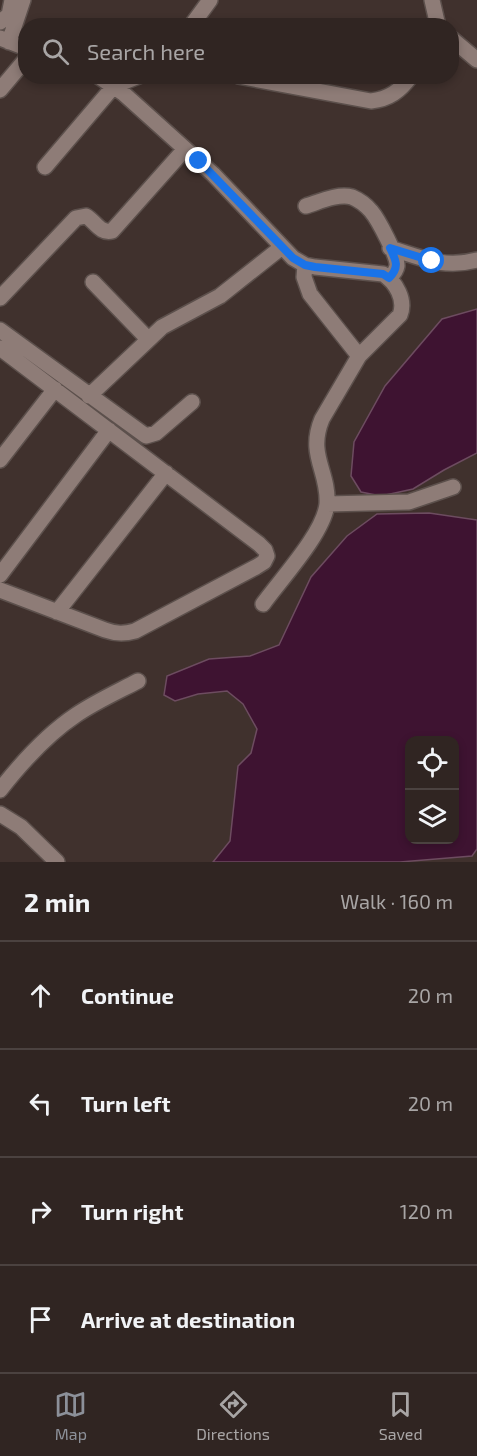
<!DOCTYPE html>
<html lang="en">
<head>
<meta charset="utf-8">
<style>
  :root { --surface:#302522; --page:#3c312f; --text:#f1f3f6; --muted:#a8a5a5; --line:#4b4240; --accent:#8c9099 }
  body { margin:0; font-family:"Exo 2",sans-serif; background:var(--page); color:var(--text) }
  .controls { position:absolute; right:18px; bottom:18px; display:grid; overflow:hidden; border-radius:12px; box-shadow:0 3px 9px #0003 }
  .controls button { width:54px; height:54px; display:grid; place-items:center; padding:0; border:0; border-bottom:2px solid var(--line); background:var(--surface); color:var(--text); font:30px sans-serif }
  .stop { position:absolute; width:18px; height:18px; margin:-14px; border:4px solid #1a73e8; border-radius:50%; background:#fff }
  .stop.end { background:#1a73e8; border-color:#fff; box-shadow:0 2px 6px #0008 }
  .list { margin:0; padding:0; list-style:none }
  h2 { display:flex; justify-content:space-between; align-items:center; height:78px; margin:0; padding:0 24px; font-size:26px }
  h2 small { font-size:20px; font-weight:400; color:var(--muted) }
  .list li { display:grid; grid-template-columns:39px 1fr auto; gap:18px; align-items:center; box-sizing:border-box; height:108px; padding:0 24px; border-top:2px solid var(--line) }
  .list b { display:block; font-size:22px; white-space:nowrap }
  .list em { font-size:20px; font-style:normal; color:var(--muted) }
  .icon { flex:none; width:33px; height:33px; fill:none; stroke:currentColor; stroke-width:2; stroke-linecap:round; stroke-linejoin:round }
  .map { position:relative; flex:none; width:477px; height:862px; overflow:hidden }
  .search { position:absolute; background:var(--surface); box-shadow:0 3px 9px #0003; left:18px; right:18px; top:18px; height:66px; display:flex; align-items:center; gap:15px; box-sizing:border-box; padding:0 21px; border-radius:24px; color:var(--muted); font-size:22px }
  .sheet { height:510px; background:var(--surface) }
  nav { display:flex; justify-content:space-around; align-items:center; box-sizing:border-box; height:84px; border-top:2px solid var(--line); background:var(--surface); font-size:16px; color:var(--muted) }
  nav a { display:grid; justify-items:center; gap:3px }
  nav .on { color:var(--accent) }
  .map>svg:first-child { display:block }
  .water { fill:#3e1331; stroke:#6d4c60; stroke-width:1.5; fill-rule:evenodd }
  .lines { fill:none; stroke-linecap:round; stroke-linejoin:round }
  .minor-casing { stroke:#5c504c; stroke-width:18 }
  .minor { stroke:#8e7c77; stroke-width:15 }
  .route { stroke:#1a73e8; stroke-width:8 }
</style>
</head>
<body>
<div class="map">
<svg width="477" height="862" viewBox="0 0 477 862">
  <rect width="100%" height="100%" fill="#40312d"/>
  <path class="water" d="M477,309V453L444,470L413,489L381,496L361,492L351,476L354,442L385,386L442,319Z
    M429,513L477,520V849L472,856L400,862H213L230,841L238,766L251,753L257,729L243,704L227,691L198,694L175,701L164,695L167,676L209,659L250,656L279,645L311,577L347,536L377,514ZM410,740H454V840H410Z"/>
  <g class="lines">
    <g class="minor-casing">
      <path id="minor" d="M432,0L438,26
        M0,22L9,15L12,0
        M191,26L210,0
        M0,38L26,48
        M452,39L477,60
        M9,42L23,0
        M98,76L123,93L213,174L293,258L305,265L315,267L383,274C396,282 406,300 400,315L359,356L322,419C307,455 329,471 327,504C324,533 281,579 263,604
        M238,76L371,101C389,99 400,91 411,76
        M0,90L26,59
        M45,167L114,86L139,76
        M306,206C319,202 338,193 352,197C359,200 366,205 371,211C378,219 398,257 397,266C396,272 393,274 389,278
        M390,248C422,258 444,269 477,260
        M305,265L304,277L310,294L359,356
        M93,282L148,339
        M0,298L76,218L86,216C95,221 100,234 112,231L185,149
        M0,330L146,436L156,433L192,402
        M0,348L259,544L265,550L267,556L264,562L256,567L135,631C124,634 116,634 105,630L0,590
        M89,396L162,327L220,296L282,247
        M0,460L55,389
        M327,504L409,502L453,487
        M0,575L109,430
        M57,612L166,473
        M0,790C22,762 46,735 76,715C95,702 117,692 138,681
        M0,814L21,827L57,862"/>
    </g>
    <use href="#minor" class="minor"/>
  </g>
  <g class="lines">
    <path class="route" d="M199,161L293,258L305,265L315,267L383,274L389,278C400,267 396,260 390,248L432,261"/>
  </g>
</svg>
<div class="controls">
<button><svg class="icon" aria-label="locate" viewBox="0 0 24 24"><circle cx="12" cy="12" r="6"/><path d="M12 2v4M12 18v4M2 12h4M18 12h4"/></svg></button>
<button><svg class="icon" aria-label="layers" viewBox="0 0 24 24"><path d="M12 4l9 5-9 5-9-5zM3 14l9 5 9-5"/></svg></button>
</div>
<div class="stop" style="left:432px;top:261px"></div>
<div class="stop end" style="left:199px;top:161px"></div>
<div class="search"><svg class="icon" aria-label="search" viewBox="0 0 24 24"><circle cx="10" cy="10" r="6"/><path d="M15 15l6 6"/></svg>Search here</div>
</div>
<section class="sheet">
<h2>2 min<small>Walk · 160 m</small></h2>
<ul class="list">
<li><svg class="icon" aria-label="ahead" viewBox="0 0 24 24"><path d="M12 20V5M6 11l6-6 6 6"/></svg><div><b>Continue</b></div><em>20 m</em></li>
<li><svg class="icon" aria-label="left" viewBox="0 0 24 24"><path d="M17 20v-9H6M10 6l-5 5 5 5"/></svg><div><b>Turn left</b></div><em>20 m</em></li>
<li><svg class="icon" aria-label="right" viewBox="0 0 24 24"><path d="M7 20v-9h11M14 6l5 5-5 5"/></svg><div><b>Turn right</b></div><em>120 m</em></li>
<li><svg class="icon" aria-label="arrive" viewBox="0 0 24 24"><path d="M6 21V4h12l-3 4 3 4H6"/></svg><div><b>Arrive at destination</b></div></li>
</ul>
</section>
<nav>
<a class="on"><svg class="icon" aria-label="map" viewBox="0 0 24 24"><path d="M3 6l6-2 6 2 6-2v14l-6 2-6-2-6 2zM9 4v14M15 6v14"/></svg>Map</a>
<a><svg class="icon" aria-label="directions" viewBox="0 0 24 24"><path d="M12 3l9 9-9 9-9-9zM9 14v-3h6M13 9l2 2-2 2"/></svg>Directions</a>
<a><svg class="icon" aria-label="saved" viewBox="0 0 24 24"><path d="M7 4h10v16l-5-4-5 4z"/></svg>Saved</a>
</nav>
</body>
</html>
